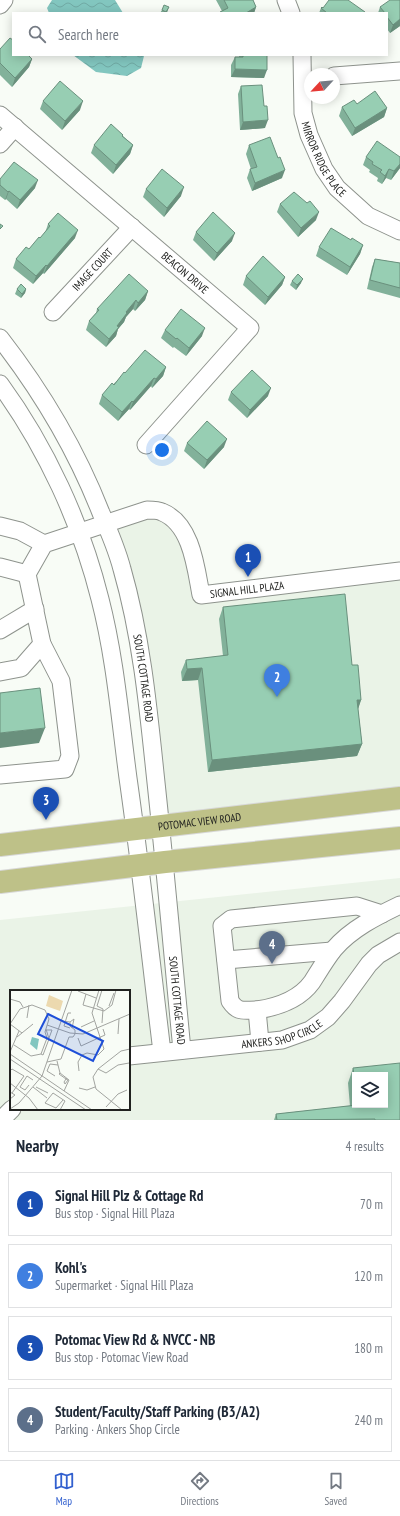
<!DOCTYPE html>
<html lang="en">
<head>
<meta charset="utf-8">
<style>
  :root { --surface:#fff; --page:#f2f2f3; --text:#1f2937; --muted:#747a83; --line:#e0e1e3; --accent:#3260cf }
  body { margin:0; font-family:"PT Sans Narrow",sans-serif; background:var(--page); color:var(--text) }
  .controls { position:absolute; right:12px; bottom:12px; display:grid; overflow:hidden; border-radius:0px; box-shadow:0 2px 10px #0003 }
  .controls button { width:36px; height:36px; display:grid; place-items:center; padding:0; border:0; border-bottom:1px solid var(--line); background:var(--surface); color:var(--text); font:20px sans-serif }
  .compass { position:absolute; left:304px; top:68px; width:36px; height:36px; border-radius:50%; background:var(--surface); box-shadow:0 2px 10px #0003; rotate:244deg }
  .you { position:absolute; left:162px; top:450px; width:14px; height:14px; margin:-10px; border:3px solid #fff; border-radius:50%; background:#1a73e8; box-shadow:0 0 0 6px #1a73e833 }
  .badge { display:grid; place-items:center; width:26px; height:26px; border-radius:50%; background:var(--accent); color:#fff; font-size:13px; font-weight:700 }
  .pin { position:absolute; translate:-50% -33px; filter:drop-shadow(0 1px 2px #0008) }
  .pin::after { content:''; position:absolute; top:21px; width:14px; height:12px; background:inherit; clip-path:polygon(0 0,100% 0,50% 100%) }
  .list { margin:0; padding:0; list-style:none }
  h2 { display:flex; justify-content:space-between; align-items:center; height:52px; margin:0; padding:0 16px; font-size:17px }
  h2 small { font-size:13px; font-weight:400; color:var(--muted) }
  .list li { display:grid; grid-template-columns:26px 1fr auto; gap:12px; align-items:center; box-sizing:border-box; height:64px; margin:0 8px 8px; padding:0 8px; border:1px solid var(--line); border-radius:0px }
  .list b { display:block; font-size:15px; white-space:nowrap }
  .list p { margin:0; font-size:13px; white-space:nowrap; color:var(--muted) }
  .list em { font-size:13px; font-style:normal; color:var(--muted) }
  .icon { flex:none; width:22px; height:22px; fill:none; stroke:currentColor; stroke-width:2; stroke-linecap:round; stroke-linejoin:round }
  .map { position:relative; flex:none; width:400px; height:1120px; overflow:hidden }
  .search { position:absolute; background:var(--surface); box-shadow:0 2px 10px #0003; left:12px; right:12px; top:12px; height:44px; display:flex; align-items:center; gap:10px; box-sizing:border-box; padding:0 14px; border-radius:0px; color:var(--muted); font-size:15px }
  .sheet { height:340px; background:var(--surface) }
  nav { display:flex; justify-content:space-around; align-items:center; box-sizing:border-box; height:56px; border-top:1px solid var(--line); background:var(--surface); font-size:11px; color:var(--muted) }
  nav a { display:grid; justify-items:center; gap:2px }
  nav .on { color:var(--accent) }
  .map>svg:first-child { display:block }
  .built { fill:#eaf3e7; fill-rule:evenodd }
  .water { fill:url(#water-waves) }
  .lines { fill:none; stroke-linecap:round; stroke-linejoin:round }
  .minor-casing { stroke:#8e938d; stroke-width:19 }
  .major-casing { stroke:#d7d7d7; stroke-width:24 }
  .minor { stroke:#fff; stroke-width:17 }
  .major { stroke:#bec188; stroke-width:22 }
  .wall { fill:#82b19a; fill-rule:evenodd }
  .shaded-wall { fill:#6a907d }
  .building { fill:#97ceb3; stroke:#6a907d }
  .labels { text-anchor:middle; stroke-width:4; stroke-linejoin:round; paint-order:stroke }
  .street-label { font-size:11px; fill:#20211f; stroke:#fff }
  .inset-road { fill:none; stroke:#a2a4a0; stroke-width:1 }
  .view { fill:#1d4ed8; fill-opacity:0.15; stroke:#1d4ed8; stroke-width:2 }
  .inset-edge { fill:none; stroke:#20211f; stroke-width:2 }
</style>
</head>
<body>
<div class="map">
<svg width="400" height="1120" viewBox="0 0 400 1120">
  <defs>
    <pattern id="water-waves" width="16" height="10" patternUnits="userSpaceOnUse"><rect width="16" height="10" fill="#82c6bf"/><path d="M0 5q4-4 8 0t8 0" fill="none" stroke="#70aaa4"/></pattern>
  </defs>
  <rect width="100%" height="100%" fill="#f8fcf6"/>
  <path class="built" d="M126,517H171L201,595L400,571V798L161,826L144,683L106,524Z
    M400,878V1120H0V920ZM11,991H129V1109H11ZM355,1075H385V1105H355Z"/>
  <path class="water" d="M52,0H115L123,13H49L47,8Z
    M73,55H144V56L141,68L127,76L96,72Z"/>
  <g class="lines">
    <g class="minor-casing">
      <g id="minor">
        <path d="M286,0L291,13"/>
        <path d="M0,5L4,0"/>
        <path id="s1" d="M302,55L303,113L309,135L324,169L337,188L368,216L400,231"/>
        <path d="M334,76L400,71"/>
        <path id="s2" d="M0,115L250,328L146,445"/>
        <path d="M0,144L15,127"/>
        <path id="s3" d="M53,312L132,227"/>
        <path id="s4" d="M0,338C42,392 76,449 101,513C109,531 117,550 122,569C141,635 148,705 155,773C165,865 173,958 182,1050"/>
        <path d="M0,384C46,447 81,523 100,599C115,657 120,718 128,778C141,869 151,961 162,1052"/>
        <path d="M0,526L20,531L44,544"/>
        <path d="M0,567L27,574"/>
        <path d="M0,630L35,609"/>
        <path id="s5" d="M0,672L21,668L42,644L27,574L44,544L147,510C152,510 158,510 162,512C192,524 196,569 201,595L400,571"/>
        <path d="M0,775L65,769L70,756L61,681L42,644"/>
        <path d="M226,960L332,951"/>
        <path d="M257,1010C243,1010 238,1013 230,1001L222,926L231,919L357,906L382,914"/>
        <path d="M260,1042L257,1010C277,1007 299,1000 312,982C319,971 326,959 334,949C351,929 377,916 400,905"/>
        <path id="s6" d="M129,1056L282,1040L310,1030L328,1017L342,1001L369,964L378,955L400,942"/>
        <path d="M1,1120L12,1109"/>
      </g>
    </g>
    <g class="major-casing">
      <g id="major">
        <path id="s7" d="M0,845L400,798"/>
        <path d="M0,882L165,862L400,838"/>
      </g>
    </g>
    <use href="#minor" class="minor"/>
    <use href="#major" class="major"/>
  </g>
  <path class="wall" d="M216,0H253L256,7L254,13H220L222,11Z
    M400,0V26L390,33L387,29V13H378L380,7Z
    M169,7L167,13H160L162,10Z
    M321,8H323L364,13H319Z
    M0,49L13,55L32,59L29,67L12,87L0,75Z
    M239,55H267L264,78L231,77V65L235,57H239Z
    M241,86L265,128L240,130L238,94Z
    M43,101L80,110L62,130L40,109Z
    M357,104L387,108L384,117L352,136L339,116L342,107Z
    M123,136L133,145L130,154L113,174L91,153L94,145Z
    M249,145L282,178L252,191L247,178L250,169H251L246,154Z
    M366,157L400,168L391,180L386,178L382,184L377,181L378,178L369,172L370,170L363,165Z
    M0,179L35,188L17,209L6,199L5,200L0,196Z
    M146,189L181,196L164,217L143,197Z
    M280,204L316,220L298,237L277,212Z
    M48,224L75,238L44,274L43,273L33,284L13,268L16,259L29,249L45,233Z
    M196,232L232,241L214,261L193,240Z
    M351,240L363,245L360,254L347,275L316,256L319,247Z
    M375,259L400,263V298L367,289L372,267Z
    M246,276L285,277L282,285L265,305L243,285Z
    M292,281L301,283L296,290L290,285Z
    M17,289H26L25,293L21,298L15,294Z
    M148,291L145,300L135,311L133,309L126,317L124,322L118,329L116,336L106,347L86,330L89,321L96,313L97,309Z
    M165,330L202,336L186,356L174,347L173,348L161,338Z
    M166,367L163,376L152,388L151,386L130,410L129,409L118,421L99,404L102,395L125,373Z
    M231,392L268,396L247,418L228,400Z
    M187,443L224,447L204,469L184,451Z
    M223,607L352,665L361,700L358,709L362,744L357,756L208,772L198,680L182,681L181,672L186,660L223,656L219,619Z
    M353,1068L400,1120H274L276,1114L350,1106L348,1083ZM355,1075L385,1105H355Z"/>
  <path class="shaded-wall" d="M256,7L254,13H246Z
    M400,19V26L390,33L393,25Z
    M32,59L29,67L12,87L15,78Z
    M235,69L267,70L264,78L231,77Z
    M83,101L80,110L62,130L65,121Z
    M387,108L384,117L352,136L355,128Z
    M268,120L265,128L240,130L243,122Z
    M133,145L130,154L113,174L116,165Z
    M400,164V168L391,180L394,171Z
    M389,169L386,178L382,184L385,176Z
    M285,170L282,178L252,191L255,183Z
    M38,180L35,188L17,209L20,200Z
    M184,187L181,196L164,217L167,208Z
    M9,191L6,199L5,200L8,192Z
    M319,212L316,220L298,237L301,228Z
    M78,230L75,238L44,274L47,266Z
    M235,233L232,241L214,261L217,253Z
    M363,245L360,254L347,275L350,267Z
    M46,265L43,273L33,284L36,276Z
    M285,277L282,285L265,305L268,297Z
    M303,279L301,283L296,290L297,285Z
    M26,289L25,293L21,298L22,294Z
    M148,291L145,300L135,311L138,303Z
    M136,300L133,309L126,317L124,322L118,329L116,336L106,347L109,339L117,326L126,312Z
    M205,328L202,336L186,356L189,348Z
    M166,367L163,376L152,388L156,379Z
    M154,378L151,386L130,410L133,402Z
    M271,388L268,396L247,418L250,410Z
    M132,401L129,409L118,421L122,412Z
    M227,439L224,447L204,469L207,460Z
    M202,668L198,680L182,681L187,669Z
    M357,700H361L357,712Z
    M45,728L39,743L0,748V733Z
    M362,744L357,756L208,772L212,760Z"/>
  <path class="building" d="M224,0H253L256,7L246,13H221L220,12L228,8Z
    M329,0H348L365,12L364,13H327L321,8L322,7L323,8Z
    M390,0H400V19L393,25L387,17V13H385L380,7Z
    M164,5L169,7L166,12L162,10Z
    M10,38L13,40V55H28L32,59L15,78L0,63V49Z
    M243,55H267V70L235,69V57H243Z
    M60,81L83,101L65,121L43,101Z
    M262,85L264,106H267L268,120L243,122L241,86Z
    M375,91L387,108L355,128L342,107L354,100L357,104Z
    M111,124L123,135L122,136L133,145L116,165L94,145Z
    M270,137L278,158L280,157L285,170L255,183L250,169L257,167L249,145Z
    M377,141L400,157V164L394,171L389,169L385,176L380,172L382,170L372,164L373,162L366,157Z
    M14,162L38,180L20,200L9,191L8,192L0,185V179Z
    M162,169L184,187L167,208L146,189Z
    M294,192L307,203L310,201L319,212L301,228L280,204Z
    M213,212L235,233L217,253L196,232Z
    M58,213L78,230L47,266L46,265L36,276L16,259L26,247L29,249L39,237L40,238L50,226L48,224Z
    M0,224L3,226L0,229Z
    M331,228L351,240L352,238L363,245L350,267L319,247Z
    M263,256L285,277L268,297L246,276Z
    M375,259L400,263V288L370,280Z
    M129,274L148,291L138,303L136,300L126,312L127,313L117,326L119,327L109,339L89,321L99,310L97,309Z
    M298,274L303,279L297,285L292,281Z
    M21,284L26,289L22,294L17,289Z
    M181,309L205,328L189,348L177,338L176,339L165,330Z
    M145,350L166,367L156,379L154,378L133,402L132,401L122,412L102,395L112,383L114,385L124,372L125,373Z
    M252,370L271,388L250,410L231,392Z
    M207,421L227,439L207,460L187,443Z
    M345,594L352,665H358L361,700H357L362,744L212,760L202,668L187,669L186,660L228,655L223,607Z
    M40,688L45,728L0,733V693Z
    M400,1063V1120H375V1119L277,1120L276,1114L357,1105H385V1075H355V1083L353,1068Z"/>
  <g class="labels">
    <g class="street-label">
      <text dy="4" stroke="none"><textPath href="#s1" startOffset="109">MIRROR RIDGE PLACE</textPath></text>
      <text dy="4" stroke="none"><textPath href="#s3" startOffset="58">IMAGE COURT</textPath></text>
      <text dy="4" stroke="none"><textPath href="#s2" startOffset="243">BEACON DRIVE</textPath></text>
      <text dy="4" stroke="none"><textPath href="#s5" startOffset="425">SIGNAL HILL PLAZA</textPath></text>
      <text dy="4" stroke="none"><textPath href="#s4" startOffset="374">SOUTH COTTAGE ROAD</textPath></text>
      <text dy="4" stroke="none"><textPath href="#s7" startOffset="201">POTOMAC VIEW ROAD</textPath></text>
      <text dy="4" stroke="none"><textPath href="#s4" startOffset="698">SOUTH COTTAGE ROAD</textPath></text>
      <text dy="4" stroke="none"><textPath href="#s6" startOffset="155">ANKERS SHOP CIRCLE</textPath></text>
    </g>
  </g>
  <g transform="translate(10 990)">
    <rect width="120" height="120" fill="#f8fcf6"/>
    <path d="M39,5L53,11L50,21L36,16Z" fill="#ecd9af"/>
    <path d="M22,47L29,49L27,60L20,54Z" fill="#82c6bf"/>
    <path class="inset-road" d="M92,0L87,16L93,19L92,33M68,1L86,8M76,4L73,15L94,21L102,15L106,0M0,9L10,12L13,17M99,16L104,3M17,28L19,15M52,31L60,32V36L65,40V44M60,32L64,29L62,38M37,35L60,43L73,44L120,24M71,37L84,31M60,38L54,36L58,23H61M37,40H42L39,48M108,44L109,29M7,47L23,34M68,48L71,56L95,45L93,39M4,55L21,66L31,64L37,48L35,42L39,29L35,20L22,15L10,19L0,34L12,43M0,62L9,41M0,64L82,120M31,64L33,65L39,49L36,39M0,69L76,120M47,71L50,83L59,90L54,101M37,72L51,69L59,47H63L65,44M88,79L96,83L108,75L119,73M0,81L2,79L14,86L2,103M69,81L68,72L72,65L77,63L88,65L94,59L82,23L89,0M50,83L49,84L56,89L58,90L55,94L54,92L56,89L57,88M45,86L37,81L40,74L48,75M0,93L19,108L28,120M19,95L15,100L10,97L17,86L23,90M23,97L37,108M26,97L38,103M69,98L77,100L85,97M0,102L5,105L0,109M96,117L108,104L117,100M0,119L9,113L32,86L62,0M50,120L55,111L43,103L35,113L46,118L53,110M112,120L86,99L83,87L88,79L111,61L120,59"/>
    <path class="view" d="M38,24L93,51L83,71L28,44Z"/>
    <rect width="120" height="120" class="inset-edge"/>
  </g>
</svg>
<div class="controls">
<button><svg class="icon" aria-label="layers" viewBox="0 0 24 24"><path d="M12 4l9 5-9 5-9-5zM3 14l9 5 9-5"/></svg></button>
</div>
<svg class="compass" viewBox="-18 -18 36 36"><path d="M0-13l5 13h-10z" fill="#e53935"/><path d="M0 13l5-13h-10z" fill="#747a83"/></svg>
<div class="you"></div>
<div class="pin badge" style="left:248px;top:577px;background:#1a4fb4">1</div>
<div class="pin badge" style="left:277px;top:697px;background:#3f7fe0">2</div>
<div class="pin badge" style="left:46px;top:820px;background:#1a4fb4">3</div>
<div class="pin badge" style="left:272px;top:964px;background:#5c6f8a">4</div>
<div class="search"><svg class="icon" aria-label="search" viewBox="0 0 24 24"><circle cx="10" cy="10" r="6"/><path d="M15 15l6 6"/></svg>Search here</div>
</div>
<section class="sheet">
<h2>Nearby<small>4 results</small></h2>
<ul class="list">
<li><span class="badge" style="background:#1a4fb4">1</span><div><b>Signal Hill Plz &amp; Cottage Rd</b><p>Bus stop · Signal Hill Plaza</p></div><em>70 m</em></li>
<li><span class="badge" style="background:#3f7fe0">2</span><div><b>Kohl's</b><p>Supermarket · Signal Hill Plaza</p></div><em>120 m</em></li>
<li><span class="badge" style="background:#1a4fb4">3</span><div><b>Potomac View Rd &amp; NVCC - NB</b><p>Bus stop · Potomac View Road</p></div><em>180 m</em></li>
<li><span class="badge" style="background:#5c6f8a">4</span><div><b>Student/Faculty/Staff Parking (B3/A2)</b><p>Parking · Ankers Shop Circle</p></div><em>240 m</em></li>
</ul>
</section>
<nav>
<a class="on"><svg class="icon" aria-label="map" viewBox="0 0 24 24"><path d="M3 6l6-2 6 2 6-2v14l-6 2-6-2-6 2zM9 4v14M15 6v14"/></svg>Map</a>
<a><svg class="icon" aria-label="directions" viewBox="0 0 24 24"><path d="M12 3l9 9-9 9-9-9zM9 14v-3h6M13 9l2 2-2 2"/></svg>Directions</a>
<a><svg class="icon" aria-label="saved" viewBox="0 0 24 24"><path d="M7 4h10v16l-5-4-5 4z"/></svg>Saved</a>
</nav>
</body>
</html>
